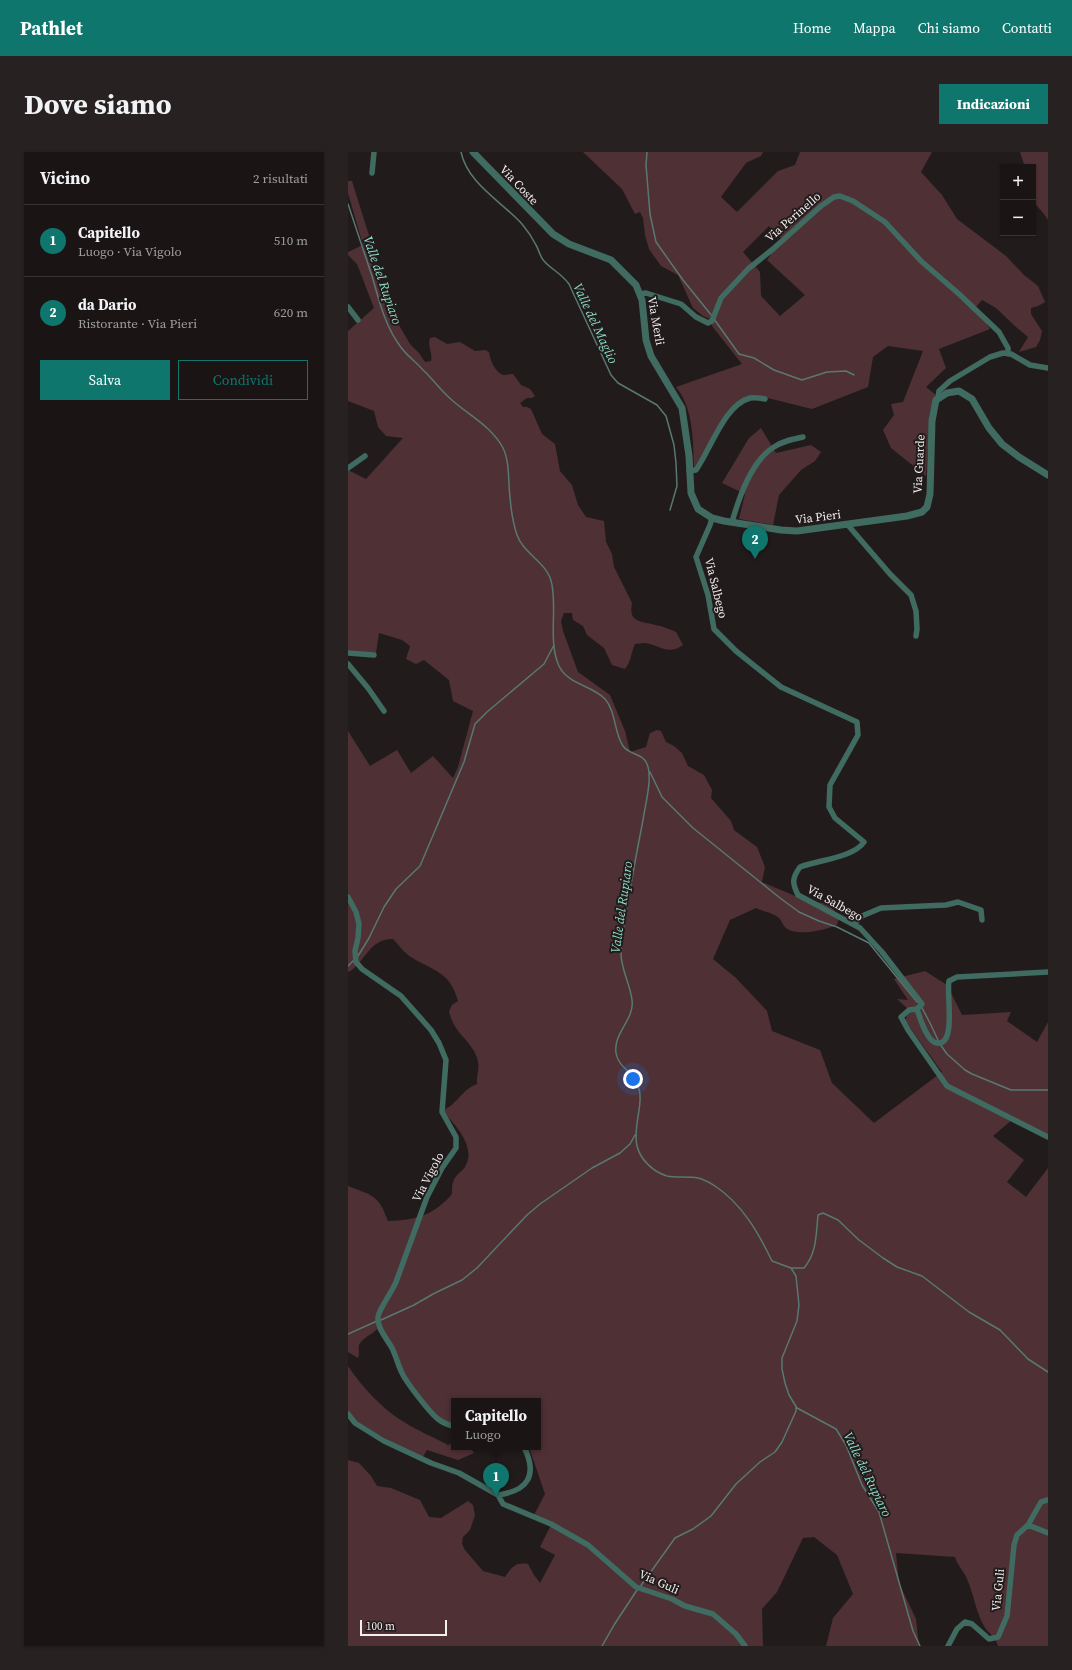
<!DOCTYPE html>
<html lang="it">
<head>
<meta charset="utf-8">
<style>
  :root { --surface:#1a1415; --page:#272122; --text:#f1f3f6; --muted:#9f9ea0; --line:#383334; --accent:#0f766e }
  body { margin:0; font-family:"Source Serif 4",serif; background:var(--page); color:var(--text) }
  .controls { position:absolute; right:12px; top:12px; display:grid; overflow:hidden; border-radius:0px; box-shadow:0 1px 3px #0004 }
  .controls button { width:36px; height:36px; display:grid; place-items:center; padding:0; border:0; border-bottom:1px solid var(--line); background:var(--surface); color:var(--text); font:20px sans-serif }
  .scale { position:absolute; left:12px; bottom:10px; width:87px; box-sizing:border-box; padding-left:4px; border:2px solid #f2edee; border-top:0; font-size:11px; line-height:14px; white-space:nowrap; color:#f2edee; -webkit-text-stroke:3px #221b1c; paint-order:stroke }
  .you { position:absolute; left:285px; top:927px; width:14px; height:14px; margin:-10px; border:3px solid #fff; border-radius:50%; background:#1a73e8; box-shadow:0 0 0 6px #1a73e833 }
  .badge { display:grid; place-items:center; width:26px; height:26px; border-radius:50%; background:var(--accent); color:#fff; font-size:13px; font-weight:700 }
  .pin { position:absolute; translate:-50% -33px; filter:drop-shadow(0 1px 2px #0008) }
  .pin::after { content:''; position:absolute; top:21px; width:14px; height:12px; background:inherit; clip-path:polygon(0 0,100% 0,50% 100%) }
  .popup { position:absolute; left:103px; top:1246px; width:90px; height:52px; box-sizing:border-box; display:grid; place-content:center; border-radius:0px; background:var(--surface); filter:drop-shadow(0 1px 3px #0005); font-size:13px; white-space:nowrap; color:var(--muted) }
  .popup b { font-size:15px; color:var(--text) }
  .popup::after { content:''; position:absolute; left:50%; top:100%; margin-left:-8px; border:8px solid transparent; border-top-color:var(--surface) }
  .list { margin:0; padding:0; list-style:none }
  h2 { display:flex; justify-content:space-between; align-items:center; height:52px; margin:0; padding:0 16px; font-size:17px }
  h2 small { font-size:13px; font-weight:400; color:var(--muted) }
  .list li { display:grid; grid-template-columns:26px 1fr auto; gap:12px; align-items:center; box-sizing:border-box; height:72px; padding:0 16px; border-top:1px solid var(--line) }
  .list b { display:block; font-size:15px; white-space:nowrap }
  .list p { margin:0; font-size:13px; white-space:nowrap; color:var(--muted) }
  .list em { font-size:13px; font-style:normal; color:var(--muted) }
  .actions { display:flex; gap:8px; padding:12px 16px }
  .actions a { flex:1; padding:9px 0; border:1px solid var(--accent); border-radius:0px; text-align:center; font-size:14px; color:var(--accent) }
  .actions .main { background:var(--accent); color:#fff }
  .map { position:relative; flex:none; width:700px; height:1494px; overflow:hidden; border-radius:0px }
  header { display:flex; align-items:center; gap:24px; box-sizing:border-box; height:56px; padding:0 20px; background:var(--accent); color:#fff }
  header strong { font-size:19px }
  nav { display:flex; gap:22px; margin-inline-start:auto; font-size:14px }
  .intro { display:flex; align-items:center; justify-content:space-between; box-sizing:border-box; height:96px; padding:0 24px }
  h1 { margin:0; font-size:28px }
  .button { padding:10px 18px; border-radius:0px; background:var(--accent); color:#fff; font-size:14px; font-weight:700 }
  main { display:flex; gap:24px; padding:0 24px }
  aside { flex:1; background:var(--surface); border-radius:0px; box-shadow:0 1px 3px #0004 }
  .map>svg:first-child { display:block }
  .green { fill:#4f3035; fill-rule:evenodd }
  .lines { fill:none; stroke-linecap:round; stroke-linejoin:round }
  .stream { stroke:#587871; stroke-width:1.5 }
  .minor { stroke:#406b60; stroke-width:5.5 }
  .tertiary { stroke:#406b60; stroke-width:7 }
  .labels { text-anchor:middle; stroke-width:4; stroke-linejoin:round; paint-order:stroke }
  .street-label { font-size:12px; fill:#f2edee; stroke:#221b1c }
  .water-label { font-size:13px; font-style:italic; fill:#8cddc8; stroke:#221b1c }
</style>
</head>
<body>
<header>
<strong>Pathlet</strong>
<nav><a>Home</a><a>Mappa</a><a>Chi siamo</a><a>Contatti</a></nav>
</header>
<div class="intro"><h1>Dove siamo</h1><a class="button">Indicazioni</a></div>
<main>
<aside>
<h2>Vicino<small>2 risultati</small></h2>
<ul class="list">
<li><span class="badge">1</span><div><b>Capitello</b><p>Luogo · Via Vigolo</p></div><em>510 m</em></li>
<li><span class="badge">2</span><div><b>da Dario</b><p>Ristorante · Via Pieri</p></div><em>620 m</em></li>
</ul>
<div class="actions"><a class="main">Salva</a><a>Condividi</a></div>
</aside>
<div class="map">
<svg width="700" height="1494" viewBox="0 0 700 1494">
  <rect width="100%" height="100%" fill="#221b1c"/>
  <path class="green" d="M235,0H415L413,4L398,11L373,45L389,60L430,19L447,13L452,0H584L573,20L594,43L609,67L658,104L676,123L690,134L697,150L690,154L683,156V162L694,179L692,188L688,195L671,200L680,185L668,175L648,156L634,148L628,155L642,177L591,197L598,216L578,235L588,243L582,259L578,324L543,296L535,278L546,263L543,252L555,250L575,199L540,194L525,205L520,235L464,257L412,244L387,254L346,316C345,290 346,257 328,235L394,212L364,174V168L355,164L345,156L330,123L313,114L301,97L297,83L295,66L292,60L287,62L274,37ZM421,74L434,87L419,108L457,143L432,164L413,144L412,120L395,100Z
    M672,0H700V68C696,60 688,55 685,47C682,38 685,24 685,15H677Z
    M0,29H4L24,93L25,104L36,141L48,168L62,192L71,201L77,210L83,209C85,201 79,194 82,186L87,185L99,192L112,190L127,199L137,198L141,200C142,208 147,220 155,223C157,223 162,222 165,222L173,233L182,237L187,244L184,246H179L172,251L175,255H179L183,257L194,282L207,292L212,319L224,333L230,353L238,365L256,369L258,390L264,402L266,415L284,451C280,471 293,469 307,473C314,474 321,477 328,480L335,493C320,504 312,493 297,491C294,491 290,492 287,492C283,501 283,510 277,517L264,513L256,496L239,483L235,474L225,468L224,461H216L213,469L215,479L230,520L262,543L277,579L282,600L298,595L302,581L309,578L313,579L318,590L326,594L334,601L340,614L356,623L364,638L363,646L383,669L386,678L409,695L417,715L414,730L459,749L475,751L484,755L491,766L489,773C477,778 449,785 438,776C435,774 434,769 431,766C424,760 416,760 408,756L382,768L365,807L388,826L419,859L424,879L472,898L484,931L526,971L594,920L557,869L561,858L549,847L560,848L546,827L577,819L599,833L614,863L663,860L659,869L689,890L700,870V985L665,967L645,984L676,1008L659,1030L678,1045L700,1016V1494H650C646,1482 641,1483 636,1474C627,1458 626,1442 619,1427C616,1419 609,1413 607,1405L548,1401L551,1431L568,1467L571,1494H478L485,1466L505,1442L489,1403L466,1385L455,1386L429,1440L414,1457L415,1494H0V1308L11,1311L23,1324L29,1334L43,1336L72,1348L81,1365L93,1366L120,1349L125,1353L127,1363L122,1378L115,1385L114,1392L117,1398L135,1419L157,1425C164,1415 167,1410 180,1412L186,1423L192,1431L207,1403L192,1395L203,1373L186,1363L197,1342L181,1295H190V1249H106V1278L87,1268L73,1248L54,1227L45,1199L29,1177C24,1183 15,1185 11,1193C10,1197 12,1201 10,1206L0,1200V1034C25,1044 30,1042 40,1069C68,1068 85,1064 104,1042C104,1034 104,1028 110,1022C112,1020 115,1018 117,1015C129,995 107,972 94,959C111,951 112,939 129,932C128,920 134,916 127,901C119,885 106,881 101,859L104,853L110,849C102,819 85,819 63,805C56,801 51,793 45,787C22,786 18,809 1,820L0,819V579L22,614L49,598L63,621L85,604L105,626L110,615L125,559L105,549L101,528L76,508L68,512L58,507L62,494L54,488L31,481L28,501L0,500V318L18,327L55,286L38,284L30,275L26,259L0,249V179L26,156L9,112L0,103V100L15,93L0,41Z
    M413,276L428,301L463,293L473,300L467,309L453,318L431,343L425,373L391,367L397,342L374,331L401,286Z
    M0,1214C14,1235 34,1257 56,1270C70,1279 85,1285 100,1293L106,1290V1295H122L126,1301L110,1308L79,1298L73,1308L0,1264Z"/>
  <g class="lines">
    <path class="stream" d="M113,0C120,32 153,49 174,72C179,78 184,85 188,93C191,98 192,105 196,109C204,118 213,121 221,132L263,223L270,231L309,253L318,264L326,293L328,311L329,334L322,358
      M299,0L298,13L302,62L308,90L335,128L364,164
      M0,52C8,76 16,100 24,124C31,148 37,174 52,194C58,203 67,209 74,217C85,227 93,239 105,249C122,264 144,275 155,296C162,310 160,330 162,345C163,358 165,371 169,383C176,403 201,411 204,433C209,460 200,489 211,514C220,533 244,533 257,547C268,559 266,581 275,594C281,603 295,601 299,612C305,626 297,653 295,668C289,699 283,730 278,761C276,774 273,786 273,799C272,816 282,831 284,848C287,867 265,881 268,901C270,915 284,919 289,931C298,950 284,973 289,994C292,1007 305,1020 319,1024C329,1026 340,1024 350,1026C356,1027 362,1031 367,1034C394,1052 410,1080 424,1109L443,1116L448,1124L451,1153L449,1169L434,1206V1217L437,1231L441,1243L449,1256L488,1277L498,1293L514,1333L531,1360L565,1479L572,1494
      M366,167L391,202L406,206L426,218L454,228L479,220L498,219L506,223
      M302,620L314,645L345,676L432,746L451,760L471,769L489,775L521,791L569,850
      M10,804L21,786L36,755L48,737L72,714L116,610L127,572L139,560L196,512L206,493
      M0,814L6,808
      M573,854L582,871L590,888
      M592,892L599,902L617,918L624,922L663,938H700
      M444,1116H456C469,1101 468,1082 470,1063L475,1061L490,1068L511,1088L535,1106L549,1115L574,1124L621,1160L652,1178L680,1207L700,1220
      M33,1168L66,1153L85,1142L114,1128L129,1116L179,1063L192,1052L244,1016L272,1001L282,992L287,983
      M0,1182L29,1169
      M292,1435L327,1386L345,1377L363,1364L388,1332L412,1310L427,1300L434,1290L448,1259V1255
      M254,1494L266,1473L289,1438"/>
    <path class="minor" d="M24,21L26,0
      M292,142L298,141L333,152L348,165L360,171L364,169L373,146L400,117L425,97L473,54L486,45L492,44L505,49L537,70L573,109L611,142L651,180L660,196V202
      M0,155L10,168
      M590,246L591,239L602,229L642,205L655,201L663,202L682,213L700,216
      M0,316L17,304
      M341,319L348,318C363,297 376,253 402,246C407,245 412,246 417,247
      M364,366L362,373L348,405L360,443L366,477L388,499L433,535L509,570L510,583L482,633L481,655L487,666L516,690C505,706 470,708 452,715C444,726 444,731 450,743L512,776L534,800L574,852L569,857L561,858L553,865L560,878L599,934L700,985
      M384,370C391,346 403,309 426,295C435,289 445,287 455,285
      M499,372L542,422L563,443L568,459L569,477L568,484
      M0,501L26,503
      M0,512L20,536L36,559
      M0,745L8,760L11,772L10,786L7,799L8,810L14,817L53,844L83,878L91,891L98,908L94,960L108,985V996L94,1016L79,1045L48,1130C44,1140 31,1157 30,1165C29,1176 39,1187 44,1196C48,1204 50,1213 54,1221C58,1230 82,1261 90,1267C95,1271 100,1273 106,1274
      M506,772L514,764L533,756L598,753L610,750L633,758L634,768
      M569,857C572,866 579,890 589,891C609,894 598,840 601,829L609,825L700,820
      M0,1262L7,1271L36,1289L83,1311L111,1321L150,1343C180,1339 190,1323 176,1295
      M150,1343L155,1352L203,1372L240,1393L288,1435L324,1447L337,1454L365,1462L388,1482L397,1494
      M680,1373L700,1381
      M600,1494L609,1477L617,1470L624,1472L641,1487L650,1485L659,1464L666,1393L669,1383L680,1373L693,1350L700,1348"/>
    <path class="tertiary" d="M125,0L205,82L221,92L263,108L288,133L294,148L298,188L303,204L334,256L341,304L343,341L350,357L364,366L376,369L433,378L449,379L559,364L574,360L579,355L582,342L584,269L586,258L588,248L599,241L611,239L624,247L641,276L654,292L671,305L700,323"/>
  </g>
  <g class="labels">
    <g class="street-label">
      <text transform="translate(171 33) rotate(46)" y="4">Via Coste</text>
      <text transform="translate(445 65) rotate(-41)" y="4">Via Perinello</text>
      <text transform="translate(308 169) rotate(80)" y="4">Via Merli</text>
      <text transform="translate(571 312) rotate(-87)" y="4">Via Guarde</text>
      <text transform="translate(470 365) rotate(-7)" y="4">Via Pieri</text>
      <text transform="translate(368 436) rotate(76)" y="4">Via Salbego</text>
      <text transform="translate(487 751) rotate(29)" y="4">Via Salbego</text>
      <text transform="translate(80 1025) rotate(-62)" y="4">Via Vigolo</text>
      <text transform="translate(311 1430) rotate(24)" y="4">Via Guli</text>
      <text transform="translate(650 1438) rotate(-84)" y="4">Via Guli</text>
    </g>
    <g class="water-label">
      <text transform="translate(35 128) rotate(71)" y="5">Valle del Rupiaro</text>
      <text transform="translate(248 171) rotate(65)" y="5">Valle del Maglio</text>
      <text transform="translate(273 755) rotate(-82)" y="5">Valle del Rupiaro</text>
      <text transform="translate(520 1322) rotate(64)" y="5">Valle del Rupiaro</text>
    </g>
  </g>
</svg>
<div class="controls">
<button>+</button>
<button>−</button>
</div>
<div class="scale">100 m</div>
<div class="you"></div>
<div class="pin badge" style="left:148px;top:1344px">1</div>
<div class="popup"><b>Capitello</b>Luogo</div>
<div class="pin badge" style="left:407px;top:407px">2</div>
</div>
</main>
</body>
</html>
